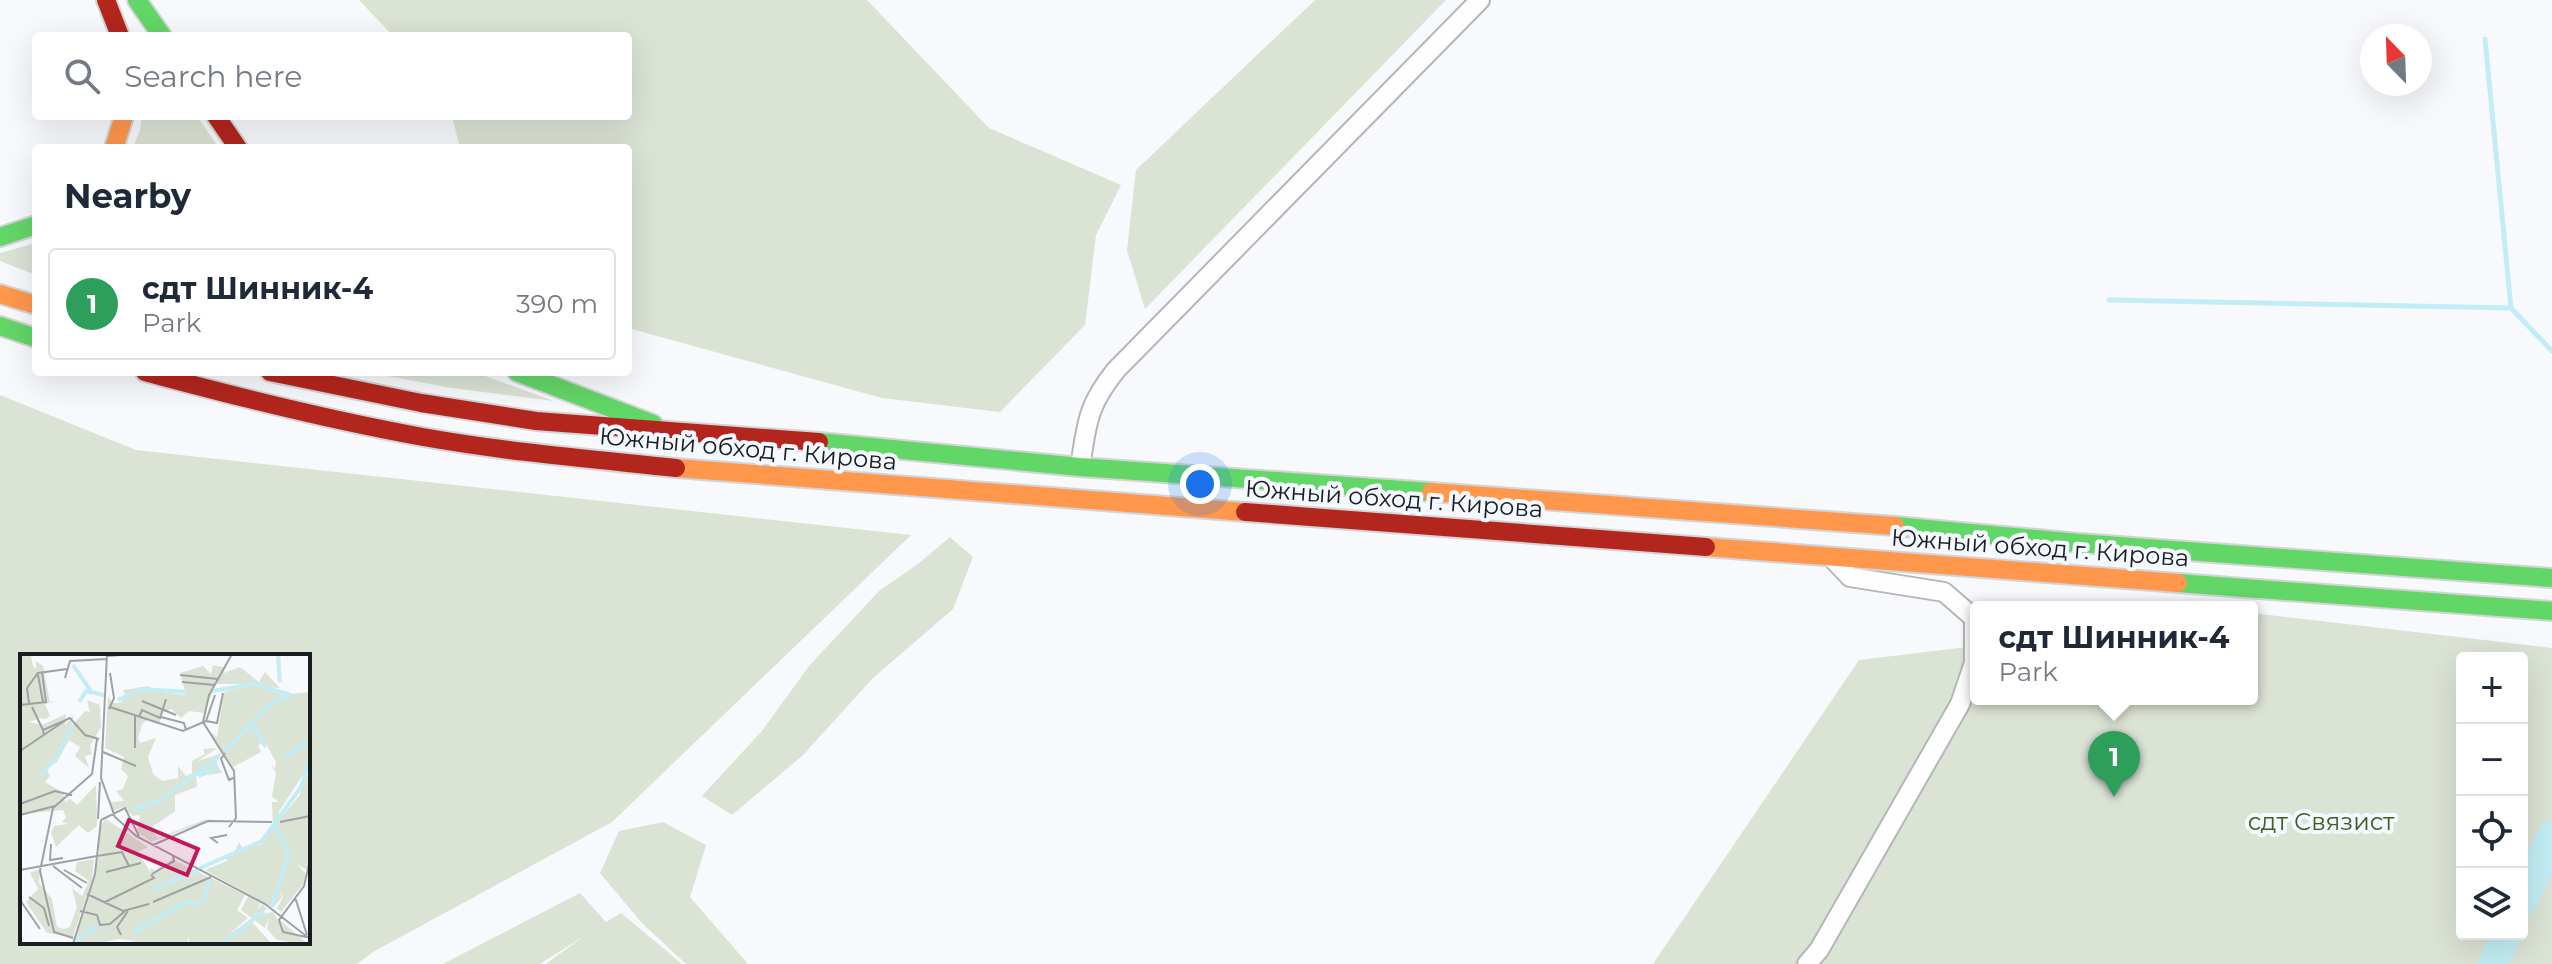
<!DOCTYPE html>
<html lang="en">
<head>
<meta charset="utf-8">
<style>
  :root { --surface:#fff; --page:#f2f2f3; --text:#1f2937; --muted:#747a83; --line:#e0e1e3; --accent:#686b6e }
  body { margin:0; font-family:Montserrat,sans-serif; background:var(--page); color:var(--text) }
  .controls { position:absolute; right:24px; bottom:24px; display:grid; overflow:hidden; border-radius:8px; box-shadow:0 8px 32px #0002 }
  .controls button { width:72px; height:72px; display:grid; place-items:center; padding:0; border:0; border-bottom:2px solid var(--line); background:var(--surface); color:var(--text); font:40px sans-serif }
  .compass { position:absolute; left:2360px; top:24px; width:72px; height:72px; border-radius:50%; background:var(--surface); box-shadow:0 8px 32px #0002; rotate:337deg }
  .you { position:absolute; left:1200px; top:484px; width:28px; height:28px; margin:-20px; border:6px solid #fff; border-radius:50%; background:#1a73e8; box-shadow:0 0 0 12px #1a73e833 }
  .badge { display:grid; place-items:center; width:52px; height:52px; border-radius:50%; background:var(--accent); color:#fff; font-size:26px; font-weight:700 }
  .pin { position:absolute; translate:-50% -66px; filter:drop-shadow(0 2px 4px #0008) }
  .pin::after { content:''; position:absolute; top:42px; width:28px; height:24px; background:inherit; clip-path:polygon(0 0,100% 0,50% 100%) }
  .popup { position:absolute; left:1970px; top:601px; width:288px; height:104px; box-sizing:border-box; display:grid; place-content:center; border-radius:8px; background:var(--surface); filter:drop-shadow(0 2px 6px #0005); font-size:26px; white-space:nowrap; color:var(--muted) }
  .popup b { font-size:30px; color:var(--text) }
  .popup::after { content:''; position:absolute; left:50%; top:100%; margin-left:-16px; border:16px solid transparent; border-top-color:var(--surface) }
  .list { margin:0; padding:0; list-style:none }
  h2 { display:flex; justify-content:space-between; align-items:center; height:104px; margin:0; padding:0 32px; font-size:34px }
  h2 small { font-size:26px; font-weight:400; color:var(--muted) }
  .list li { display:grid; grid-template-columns:52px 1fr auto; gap:24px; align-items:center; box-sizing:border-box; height:112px; margin:0 16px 16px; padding:0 16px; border:2px solid var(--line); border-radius:8px }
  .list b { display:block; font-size:30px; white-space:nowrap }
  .list p { margin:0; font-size:26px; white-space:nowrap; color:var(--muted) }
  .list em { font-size:26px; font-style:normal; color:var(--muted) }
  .icon { flex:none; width:44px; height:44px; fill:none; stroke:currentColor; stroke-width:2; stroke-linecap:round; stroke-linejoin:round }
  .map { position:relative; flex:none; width:2552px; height:964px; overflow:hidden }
  .search { position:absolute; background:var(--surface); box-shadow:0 8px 32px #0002; left:32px; top:32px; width:600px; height:88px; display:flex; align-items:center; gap:20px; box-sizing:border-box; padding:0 28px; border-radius:8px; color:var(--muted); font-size:30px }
  .panel { position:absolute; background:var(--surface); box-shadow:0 8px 32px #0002; left:32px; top:144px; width:600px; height:232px; border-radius:8px }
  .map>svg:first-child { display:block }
  .green { fill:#dbe3d5; fill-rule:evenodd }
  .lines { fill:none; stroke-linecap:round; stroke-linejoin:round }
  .stream { stroke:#c2edf4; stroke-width:5 }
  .river { stroke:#c2edf4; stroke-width:30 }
  .street-casing { stroke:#b4b6b9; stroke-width:22 }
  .fast-casing { stroke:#d3d4d6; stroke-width:22 }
  .slow-casing { stroke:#d3d4d6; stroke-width:22 }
  .jam-casing { stroke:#d3d4d6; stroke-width:22 }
  .street { stroke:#fefeff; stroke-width:18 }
  .fast { stroke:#63d668; stroke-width:18 }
  .slow { stroke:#ff974d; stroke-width:18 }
  .jam { stroke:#b3261e; stroke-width:18 }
  .labels { text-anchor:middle; stroke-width:8; stroke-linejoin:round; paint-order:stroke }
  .street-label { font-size:24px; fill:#1b1e21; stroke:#f4f9ff }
  .park-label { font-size:24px; fill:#445b1c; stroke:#f4f9ff }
  .inset-river { fill:none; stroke:#c2edf4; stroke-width:4 }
  .inset-road { fill:none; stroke:#9fa1a4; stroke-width:2 }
  .view { fill:#c2185b; fill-opacity:0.15; stroke:#c2185b; stroke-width:4 }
  .inset-edge { fill:none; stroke:#1b1e21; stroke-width:4 }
</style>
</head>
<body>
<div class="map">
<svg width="2552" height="964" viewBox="0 0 2552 964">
  <rect width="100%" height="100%" fill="#f7f9fc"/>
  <path class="green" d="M359,0H867L989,128L1121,185L1096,235L1085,325L1000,412L882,398L628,328V148H460L452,116H628V36H393Z
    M1315,0H1446L1145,309L1127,250L1136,170Z
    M142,116H197L219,148H133L140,130Z
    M36,243V275L0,261V253Z
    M366,372H474L554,401L452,388Z
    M0,395L136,450L911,535L612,822L373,952L357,964H0ZM308,656V942H22V656Z
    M950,537L973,557L953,609L873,678L803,755L732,815L702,796L762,731L809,666L879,591L918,564Z
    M2252,613L2552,648V964H1653L1859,660L1976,646V699H2252ZM2462,658H2522V934H2462Z
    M663,822L706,845L690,897L748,964H686L641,922L600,873L619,831Z
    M580,893L606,922L621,913L682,964H546L584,936L540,964H443Z"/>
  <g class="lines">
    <path class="stream" d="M2485,39L2511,308
      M2109,300L2511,308L2552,351"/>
    <path class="river" d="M2522,902L2552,836
      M2493,964L2507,934"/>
    <g class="street-casing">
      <path id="street" d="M1080,467C1087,423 1087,406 1116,370L1480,0
        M1807,964L1819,950L1960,704L1974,663V618L1944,592L1850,577L1831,557"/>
    </g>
    <g class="fast-casing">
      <path id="fast" d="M137,0L162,36
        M0,237L36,225
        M0,326L36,338
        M517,372L653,424
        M819,442L1080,467L1431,492
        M1895,526L2079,543L2552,578
        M2178,583L2552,611"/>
    </g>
    <g class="slow-casing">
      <path id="slow" d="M114,148L124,116
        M0,294L36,305
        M676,468L1245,512
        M1431,492L1895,526
        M1706,547L2178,583"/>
    </g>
    <g class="jam-casing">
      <path id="jam" d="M106,0L120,36
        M216,116L238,148
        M145,372C237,397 329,420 423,437C507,452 591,459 676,468
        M270,372L421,403L536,421L819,442
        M1245,512L1706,547"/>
    </g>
    <use href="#street" class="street"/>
    <use href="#fast" class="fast"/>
    <use href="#slow" class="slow"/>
    <use href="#jam" class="jam"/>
  </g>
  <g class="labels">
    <g class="street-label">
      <text transform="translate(748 449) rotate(5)" y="8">Южный обход г. Кирова</text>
      <text transform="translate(1394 499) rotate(4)" y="8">Южный обход г. Кирова</text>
      <text transform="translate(2040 548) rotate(4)" y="8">Южный обход г. Кирова</text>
    </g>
    <g class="park-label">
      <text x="2321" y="830">сдт Связист</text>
    </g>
  </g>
  <g transform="translate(20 654)">
    <rect width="290" height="290" fill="#f7f9fc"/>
    <path d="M0,0L18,2H11L13,12L16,15V7L23,12L30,48L37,47L25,50L30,62L25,65L20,64L9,68L22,71L46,60L45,71L54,61L50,74L65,57L70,58L67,46L80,51L81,73L70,92L72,100L65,102L69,114L55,102L60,93L49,86L37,108L26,114L30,122L25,128L43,139L45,148L50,145L57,151L76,131L77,172L68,179L59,171L36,193L31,179L34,172L48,170L42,168L46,163L43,156L0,160ZM193,11L203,13L204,19L220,13L239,28L245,18L260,34L239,33L257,36L261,41L290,38V110L258,159L264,160L279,142L290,115V203L287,216L277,210L286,220L283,230L261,258L257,254L263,243L259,236L262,243L253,254L185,216L207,207V200L214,201L219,188L223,195L242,190L253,172L252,148H259L252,143L256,119L251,110L255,114L256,108L244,86L238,92L241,98L213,113L189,77L197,83L204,38L236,30H196L184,59L169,57L161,64L151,55L142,59L139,71L127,66L122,70L118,84L120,89L136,84L128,103L133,120L142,127L158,124V112L166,122L172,119V107L185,100L183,95L197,94L178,107L202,99L195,108L202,119L176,122L177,133L155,141V157L132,173L135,181L138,184L184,166L192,165L131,188L117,178L120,161L113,162L103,153L93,157L87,142L92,148L104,147L96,137L103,135L108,122L101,115L104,103L85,94L88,41L92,49H100L108,41L104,39L103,36L129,32L133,37L166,41L160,19L183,12L191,20ZM86,165L128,193L118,198L131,219L130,214L135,216L152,205L225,241L217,256L228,264L208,281L230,266L252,290L169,289V283L167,289L126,288L151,290H88L118,287L99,285L74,290L55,288L61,286L56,285L79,201V173ZM74,205L72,226L53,283L27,279L6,248L18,235L10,219L20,215L19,229L32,245L37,273L44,275L50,273L57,253L52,234L62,242L69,227L55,217L57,208ZM228,242L240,249L238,256L242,250L247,255L234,261L253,258L264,277L260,266L288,290L257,286L247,275L248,265L245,274L221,256Z" fill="#dbe3d5"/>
    <path class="inset-river" d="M258,0L260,28M53,11L71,37M192,37L234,30L271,41M98,46L122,35L168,38M59,48L66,37L84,41M233,71L246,93M205,97L246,54L268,41M266,102L287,89M20,121L37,103L53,70M178,122L197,115L194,106M112,156L141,146L200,102M180,214L242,187L281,133L290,105M133,235L178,216M252,252L269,200L254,170M114,278L168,247L175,251L183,246L190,226M55,286L78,272M202,290L244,257"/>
    <path class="inset-road" d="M87,0L81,124L95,163L116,182L245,250L290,285M88,2L114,0M18,21L23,48M160,21L198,25M45,24L50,7L87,5M162,28L195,31M122,47L156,61M9,49L7,34L18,19L47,15M0,51L26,48L22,18M12,53L23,76M90,53L163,77L186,67L195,41M89,55L94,44L90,19M115,61V94M119,63L122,56L140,64L146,45M141,63L164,69L166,76M186,67L197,69L203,39M24,81L23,76L50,64L65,81L79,85M0,97L49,64M83,98L116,112M205,99L201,105L209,126L215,123M0,150L35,137L52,141M0,161L35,152M78,165L80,128M81,166L105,154L119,182M260,168L290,162M209,173L216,164L214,117L183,68L189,41L212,0M198,189L191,184L207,181M31,190L30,206L43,204M133,191L188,167L252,168M77,202L102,198L109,212M33,212L62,234M0,216L77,202M44,216L67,229M86,218L121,209M132,220L154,207L153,202M67,240L103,257L129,250M9,243L24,254L29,272M275,243L287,281M0,246L20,275M85,248L134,224L131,221M133,248L191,223M60,257L77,261L80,271L90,270L105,257M101,281L97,273L108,257M286,283L263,278L259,266L284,232L290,206M53,284L34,278L20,217L33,154L72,120L77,85M53,290L75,220L81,166"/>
    <path class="view" d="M109,166L178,195L167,221L98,192Z"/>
    <rect width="290" height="290" class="inset-edge"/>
  </g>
</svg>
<div class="controls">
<button>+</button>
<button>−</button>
<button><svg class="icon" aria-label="locate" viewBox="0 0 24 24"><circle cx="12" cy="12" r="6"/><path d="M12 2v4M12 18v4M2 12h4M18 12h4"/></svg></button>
<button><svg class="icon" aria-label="layers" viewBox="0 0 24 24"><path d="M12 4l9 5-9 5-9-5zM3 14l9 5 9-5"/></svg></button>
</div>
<svg class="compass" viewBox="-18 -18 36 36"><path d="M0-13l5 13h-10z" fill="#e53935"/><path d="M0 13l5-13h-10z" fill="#747a83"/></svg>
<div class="you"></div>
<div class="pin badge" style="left:2114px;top:797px;background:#2e9e5b">1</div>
<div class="popup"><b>сдт Шинник-4</b>Park</div>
<div class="search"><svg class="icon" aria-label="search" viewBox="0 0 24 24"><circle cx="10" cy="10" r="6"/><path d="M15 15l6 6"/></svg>Search here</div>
<section class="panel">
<h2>Nearby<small></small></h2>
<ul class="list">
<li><span class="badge" style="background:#2e9e5b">1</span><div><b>сдт Шинник-4</b><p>Park</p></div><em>390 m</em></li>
</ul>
</section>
</div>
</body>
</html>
